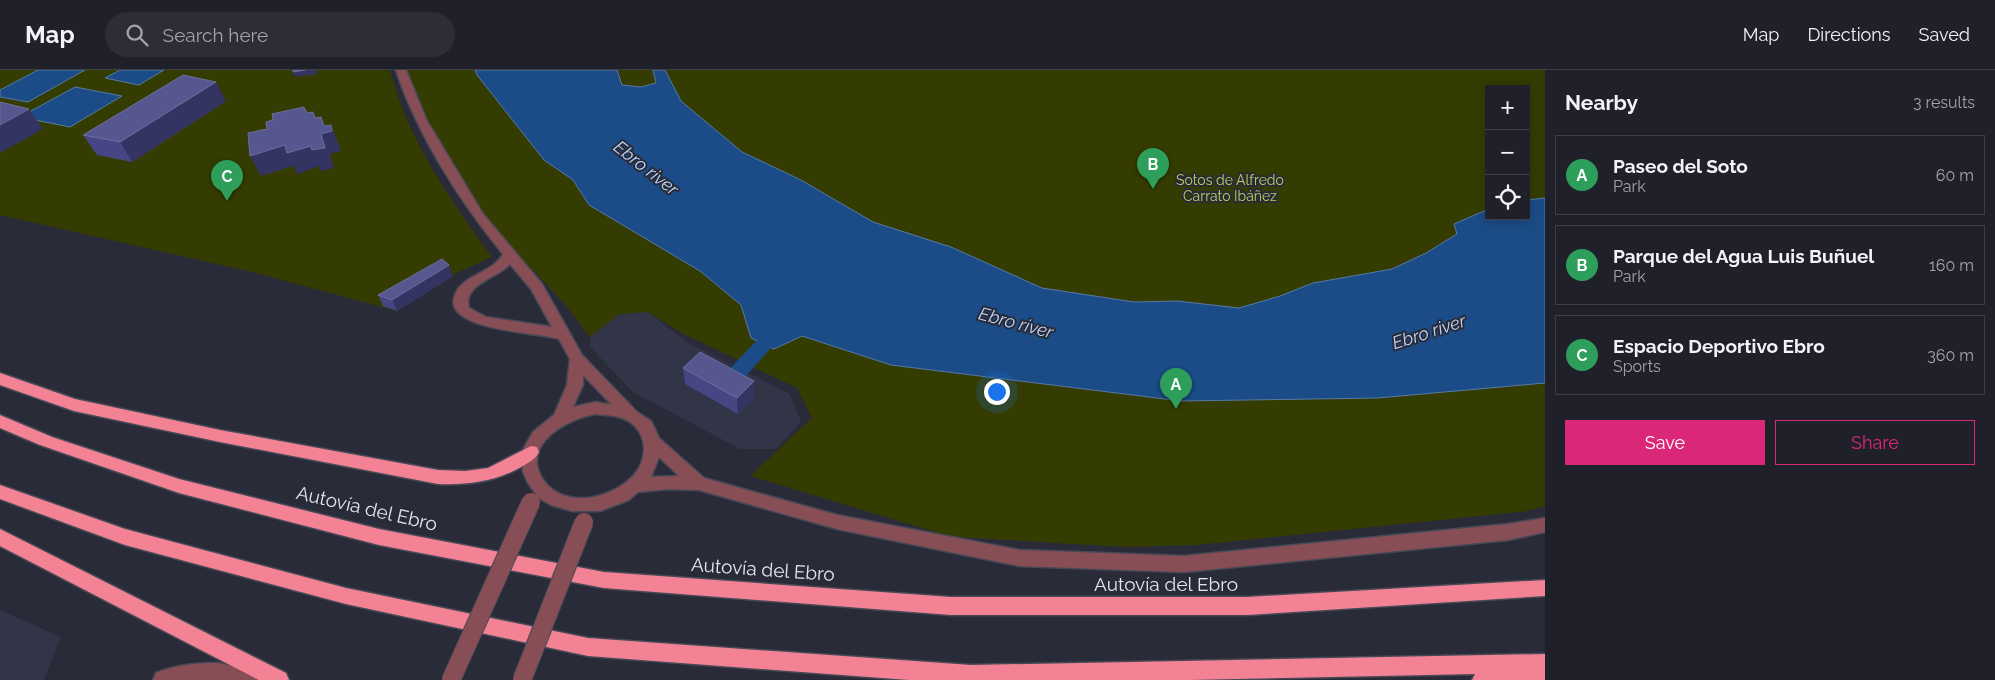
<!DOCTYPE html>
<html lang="en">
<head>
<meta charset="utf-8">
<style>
  :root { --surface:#20202b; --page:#2d2d37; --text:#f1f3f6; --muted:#a2a3a9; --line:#3d3e47; --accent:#db2777 }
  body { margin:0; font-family:Raleway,sans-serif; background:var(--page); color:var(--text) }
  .controls { position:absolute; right:15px; top:15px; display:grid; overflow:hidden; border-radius:0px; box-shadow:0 2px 12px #0003 }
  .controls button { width:45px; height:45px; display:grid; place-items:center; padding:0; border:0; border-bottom:1px solid var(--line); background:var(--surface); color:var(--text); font:25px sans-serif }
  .you { position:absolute; left:996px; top:321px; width:18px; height:18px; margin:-12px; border:4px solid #fff; border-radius:50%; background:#1a73e8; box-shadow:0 0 0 8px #1a73e833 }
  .badge { display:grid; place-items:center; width:32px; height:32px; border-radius:50%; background:var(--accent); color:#fff; font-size:16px; font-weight:700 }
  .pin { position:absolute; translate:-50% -41px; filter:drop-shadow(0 1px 2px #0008) }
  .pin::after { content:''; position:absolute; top:26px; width:18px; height:15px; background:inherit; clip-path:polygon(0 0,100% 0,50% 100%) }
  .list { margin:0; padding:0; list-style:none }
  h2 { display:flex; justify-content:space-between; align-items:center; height:65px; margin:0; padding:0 20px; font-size:21px }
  h2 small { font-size:16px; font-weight:400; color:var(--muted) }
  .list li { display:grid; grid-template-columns:32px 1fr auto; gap:15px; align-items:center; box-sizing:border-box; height:80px; margin:0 10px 10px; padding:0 10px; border:1px solid var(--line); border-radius:0px }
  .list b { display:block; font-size:19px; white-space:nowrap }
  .list p { margin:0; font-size:16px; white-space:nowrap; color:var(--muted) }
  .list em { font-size:16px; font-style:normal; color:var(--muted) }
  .actions { display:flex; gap:10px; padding:15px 20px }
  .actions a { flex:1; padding:11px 0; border:1px solid var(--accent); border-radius:0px; text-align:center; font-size:18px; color:var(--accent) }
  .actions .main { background:var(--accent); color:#fff }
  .icon { flex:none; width:28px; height:28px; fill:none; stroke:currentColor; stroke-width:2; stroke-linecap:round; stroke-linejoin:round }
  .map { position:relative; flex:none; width:1545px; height:610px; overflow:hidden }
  header { display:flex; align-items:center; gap:30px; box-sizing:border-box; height:70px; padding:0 25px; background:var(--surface); border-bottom:1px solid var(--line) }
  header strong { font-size:24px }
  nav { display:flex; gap:28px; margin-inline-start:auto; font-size:18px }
  .search { width:350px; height:45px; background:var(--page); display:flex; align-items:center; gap:12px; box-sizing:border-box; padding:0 18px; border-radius:28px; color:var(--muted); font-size:19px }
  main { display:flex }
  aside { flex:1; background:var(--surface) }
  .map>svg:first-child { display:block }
  .built { fill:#323448 }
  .green { fill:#353c01 }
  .water { fill:#1b4c87; stroke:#577aa6 }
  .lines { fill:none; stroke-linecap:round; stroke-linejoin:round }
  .canal { fill:#1b4c87; fill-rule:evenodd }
  .street-casing { stroke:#484956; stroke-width:3 }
  .highway-casing { stroke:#484956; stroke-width:3 }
  .street { fill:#874e56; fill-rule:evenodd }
  .highway { fill:#f38394; fill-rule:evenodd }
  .street-bridge-casing { stroke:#484956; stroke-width:20; stroke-linecap:butt }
  .street-bridge { stroke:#874e56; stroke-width:18 }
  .wall { fill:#464685 }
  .shaded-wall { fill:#343462 }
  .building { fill:#575790; stroke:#6d6d9f }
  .labels { text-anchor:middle; stroke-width:4; stroke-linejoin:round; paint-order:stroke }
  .far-park-label { font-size:14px; fill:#bbce5b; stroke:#2a2b39 }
  .water-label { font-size:18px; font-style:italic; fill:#bbd6f9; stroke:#2a2b39 }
  .near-street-label { font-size:19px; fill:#e3e4ee; stroke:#2a2b39 }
</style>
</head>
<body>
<header>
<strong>Map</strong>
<div class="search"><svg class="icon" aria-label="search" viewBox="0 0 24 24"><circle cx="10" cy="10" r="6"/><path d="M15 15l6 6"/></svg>Search here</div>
<nav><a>Map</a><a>Directions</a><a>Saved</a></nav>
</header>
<main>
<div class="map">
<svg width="1545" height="610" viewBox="0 0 1545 610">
  <rect width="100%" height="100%" fill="#2a2b39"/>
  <path class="built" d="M647,242L690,274L790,324L801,352L776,379H740L633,322L590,277V267L619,244Z
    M0,540L61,567L44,610H0Z"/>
  <path class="green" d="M0,0H390C406,66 452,133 492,187L452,205L453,206L397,241L252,202L0,145Z
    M401,0H475L477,5L544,90L573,110L589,135L700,201L741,235L751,268L802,266L892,295L1181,331L1378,328L1475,319L1545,309V436L1528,441L1197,475L1126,477L952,467L750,406L812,348L797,318L682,263L647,242L619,244L590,267L564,233L527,194L509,184L448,99Z
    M617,0H653L656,13L641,17L622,15Z
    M665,0H1545V128L1526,130V19H1489V141L1454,154L1457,164L1426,183L1392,199L1313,213L1280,226L1239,238L1177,231L1134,232L1042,218L951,177L873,152L801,110L742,82L681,31Z"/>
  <path class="water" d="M38,0H85L28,32L0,27V20Z
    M120,0H164L139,15L105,8Z
    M475,0H617L622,15L641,17L656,13L653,0H665L681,31L742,82L801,110L873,152L951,177L1042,218L1134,232L1177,231L1239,238L1280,226L1313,213L1392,199L1426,183L1457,164L1454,154L1484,141H1489V146H1526V130L1545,128V313L1378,328L1181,331L891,295L802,266L774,279L751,268L741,235L700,201L589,135L573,110L544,90L477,5Z
    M75,17L122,26L70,57L20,47Z"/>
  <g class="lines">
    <path class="canal" d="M764,268L770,269L773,274L770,279L735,318L728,320L721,318L719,313L721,308L758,269Z"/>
    <g class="street-casing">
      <path id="street" d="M396,0H406L427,51L483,144L542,214L582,285L637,342L651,351L659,368L704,408L837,445L1019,480L1184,486L1508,454L1545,448V462L1508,470L1184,502L1019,496L837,459L699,420L669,419L638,422L629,430L600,441H572L551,435L539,428L528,413L523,402L522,390L524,378L533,362L554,345L567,315L570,289L559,269C540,262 430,261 458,219C470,203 493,202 503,184C460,132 417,64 396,0ZM510,194L531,219L552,257L486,247L469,238C462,214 498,208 510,194ZM583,305L612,335L596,332L573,337L583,315ZM596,344C604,345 614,345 622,348C644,356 649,379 639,398C621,428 563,443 542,408C521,373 569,348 596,344ZM659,387L679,406L651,407Z
        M217,593L239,597L257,603L260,610H153L156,603C175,595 197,593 217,593Z"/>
    </g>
    <g class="highway-casing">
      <path id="highway" d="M0,303L75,329L220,360L438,400L465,401L488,398L531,376L537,377L539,382C536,389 528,393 521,397C495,412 468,415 438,414L220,372L74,341L0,315Z
        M0,345L52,367L179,409L379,459L604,502L951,527H1247L1545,510V526L1247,545H951L604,518L379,475L179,423L40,375L0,358Z
        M0,415L125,459L346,518L588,568L971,595L1545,584V610H1472L1475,604L1189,610H909L588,586L346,534L125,475L0,429Z
        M0,459L286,603L289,610H259L0,476Z"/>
    </g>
    <use href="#street" class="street"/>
    <use href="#highway" class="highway"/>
    <g class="street-bridge-casing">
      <path id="street-bridge" d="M451,610L531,432
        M522,610L584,452"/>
    </g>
    <use href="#street-bridge" class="street-bridge"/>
  </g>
  <path class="wall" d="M226,31L132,92L97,85L83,65Z
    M453,206L397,241L383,236L378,225Z
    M683,298L754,327L738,344L685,314Z"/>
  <path class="shaded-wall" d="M305,0H317V4L295,7L293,2Z
    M216,12L226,31L132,92L120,72Z
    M29,39L43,59L0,83V55Z
    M313,42L322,61L324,56L321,47L328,62L331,55L339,75L341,81L330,84L334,98L321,101L319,96L297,104L293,96L261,106L250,86L285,75L315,48Z
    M449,195L453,206L397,241L392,230Z
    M754,311V327L738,344L737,328Z"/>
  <path class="building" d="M293,0H305L293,2Z
    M183,5L216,12L120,72L83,65Z
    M0,32L29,39L0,55Z
    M304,37L307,43L313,42L315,48L321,47L324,56L331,55L332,61L321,64L325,78L312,80L311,76L287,83L285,75L250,86L248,63L267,59L266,52L273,50L272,44Z
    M442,189L449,195L392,230L378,225Z
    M700,282L754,311L737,328L683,298Z"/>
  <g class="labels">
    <g class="far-park-label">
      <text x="1230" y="115">Sotos de Alfredo<tspan x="1230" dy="16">Carrato Ibáñez</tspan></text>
    </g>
    <g class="water-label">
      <text transform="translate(646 98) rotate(38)" y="6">Ebro river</text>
      <text transform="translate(1016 253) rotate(15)" y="6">Ebro river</text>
      <text transform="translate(1429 262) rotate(-18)" y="6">Ebro river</text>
    </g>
    <g class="near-street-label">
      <text transform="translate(367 438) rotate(13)" y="7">Autovía del Ebro</text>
      <text transform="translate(763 499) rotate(4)" y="7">Autovía del Ebro</text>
      <text x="1166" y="521">Autovía del Ebro</text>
    </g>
  </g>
</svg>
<div class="controls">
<button>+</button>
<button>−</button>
<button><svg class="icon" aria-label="locate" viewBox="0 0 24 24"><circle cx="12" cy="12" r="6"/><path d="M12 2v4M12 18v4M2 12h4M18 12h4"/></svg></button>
</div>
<div class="you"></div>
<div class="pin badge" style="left:1176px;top:339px;background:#2e9e5b">A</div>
<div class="pin badge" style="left:1153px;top:119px;background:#2e9e5b">B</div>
<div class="pin badge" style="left:227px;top:131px;background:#2e9e5b">C</div>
</div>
<aside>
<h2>Nearby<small>3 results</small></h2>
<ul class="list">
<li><span class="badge" style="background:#2e9e5b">A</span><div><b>Paseo del Soto</b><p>Park</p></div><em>60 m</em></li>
<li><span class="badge" style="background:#2e9e5b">B</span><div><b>Parque del Agua Luis Buñuel</b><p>Park</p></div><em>160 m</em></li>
<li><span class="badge" style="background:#2e9e5b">C</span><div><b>Espacio Deportivo Ebro</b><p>Sports</p></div><em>360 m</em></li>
</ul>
<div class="actions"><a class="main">Save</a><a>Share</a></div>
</aside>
</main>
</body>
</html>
